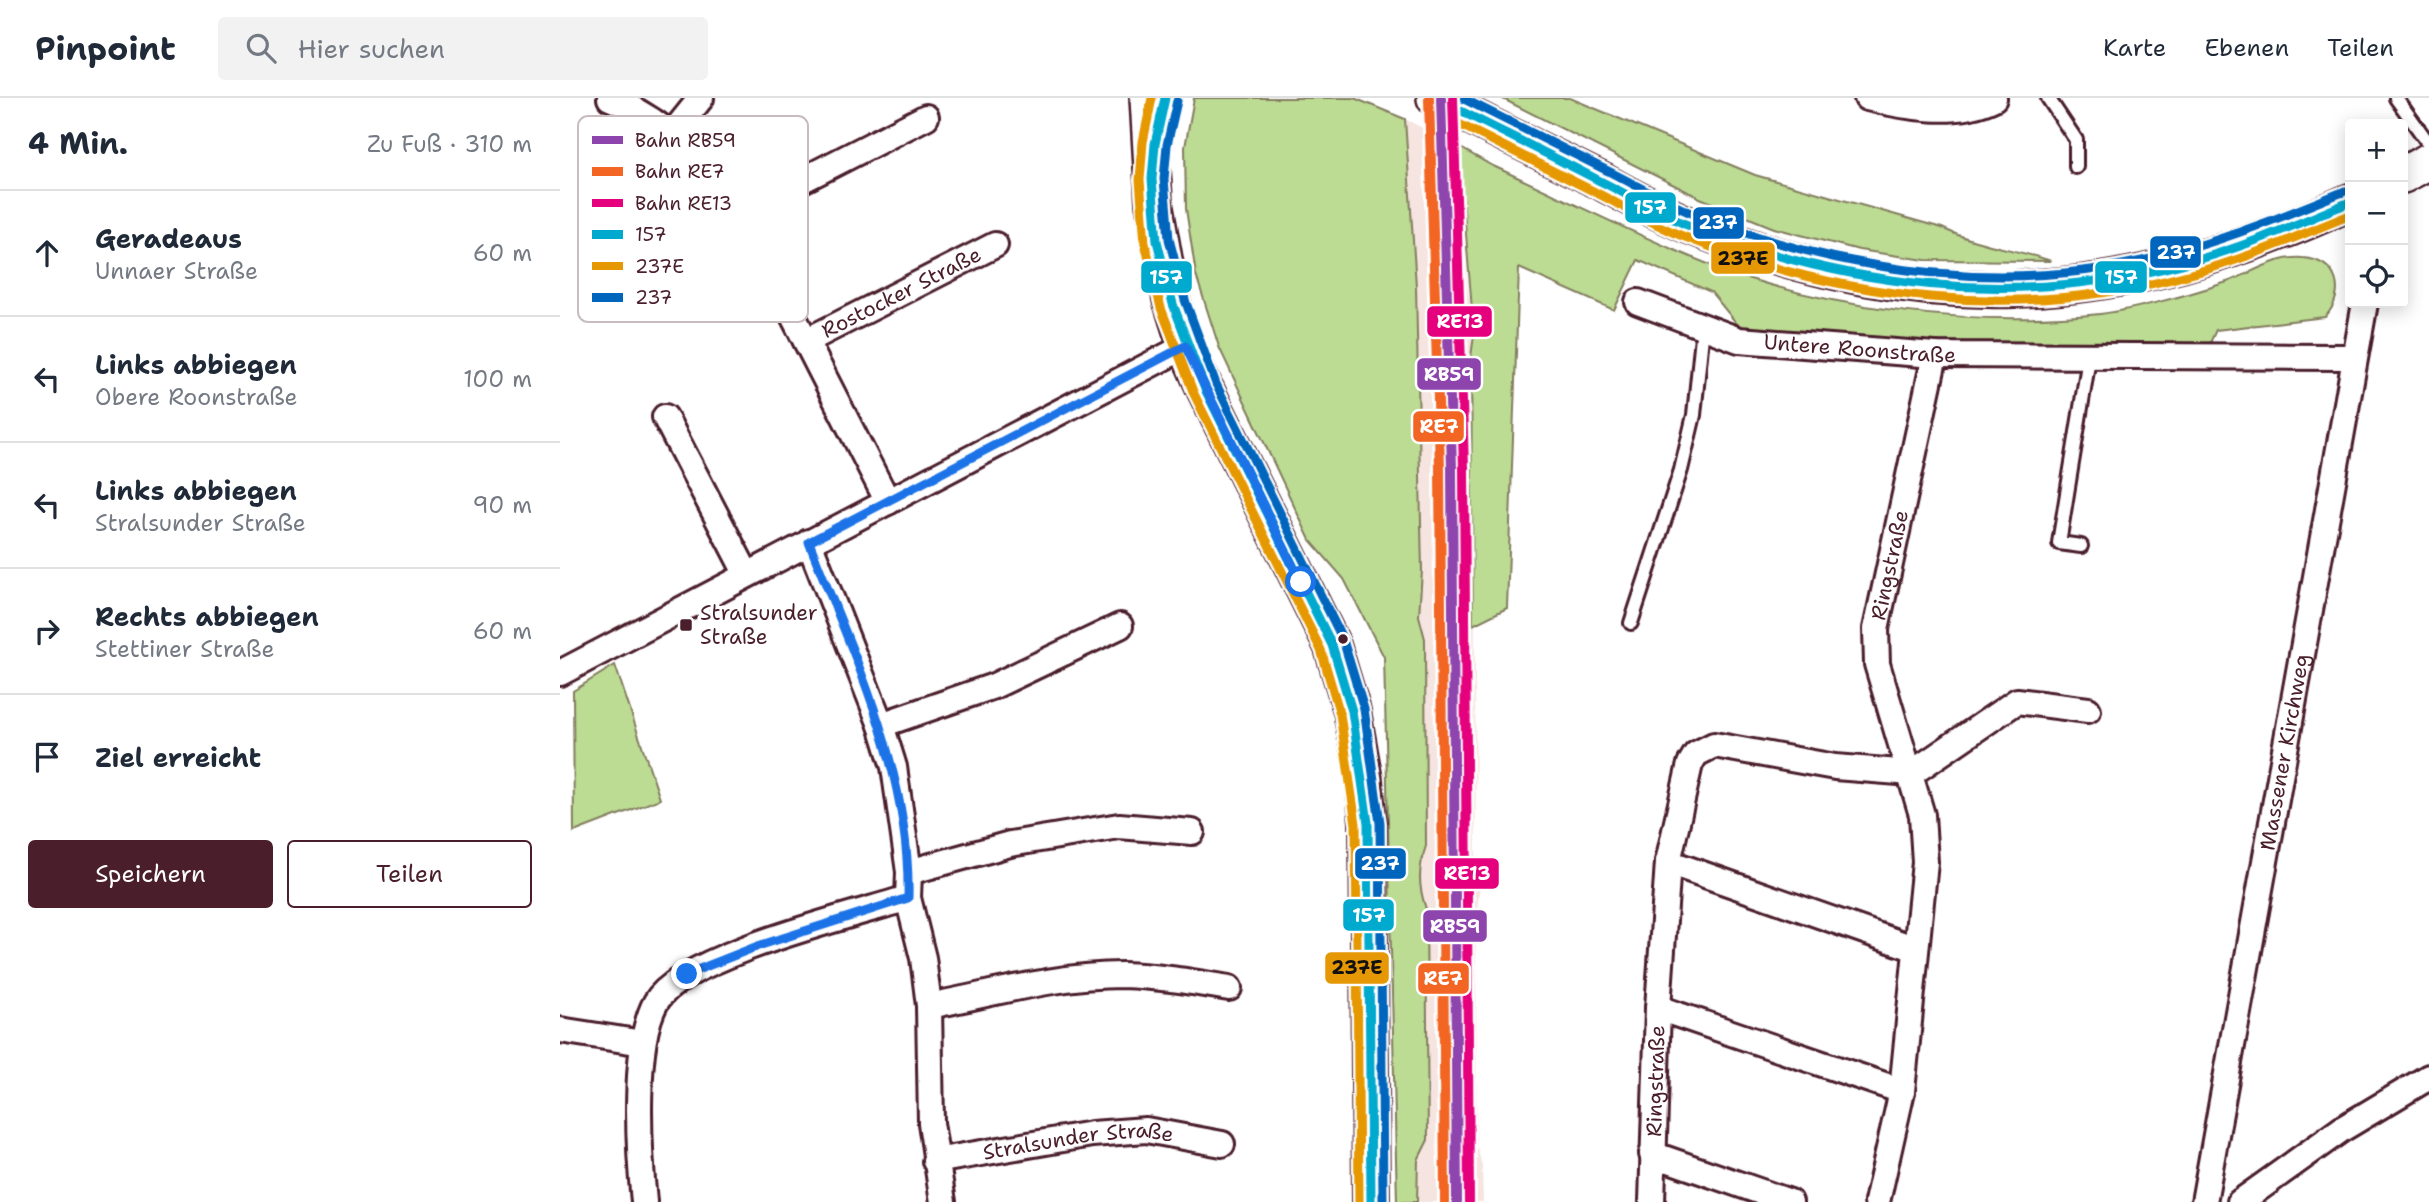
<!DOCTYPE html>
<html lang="de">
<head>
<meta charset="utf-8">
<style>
  :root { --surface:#fff; --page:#f2f2f3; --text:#1f2937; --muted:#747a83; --line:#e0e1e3; --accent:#4a1f2b }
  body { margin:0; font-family:"Shantell Sans",sans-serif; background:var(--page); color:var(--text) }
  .controls { position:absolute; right:21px; top:21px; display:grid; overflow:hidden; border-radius:7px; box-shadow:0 4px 18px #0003 }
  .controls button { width:63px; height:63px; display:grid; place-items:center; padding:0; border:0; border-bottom:2px solid var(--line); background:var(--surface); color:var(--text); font:35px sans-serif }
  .stop { position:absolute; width:21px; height:21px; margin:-16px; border:5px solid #1a73e8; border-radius:50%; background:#fff }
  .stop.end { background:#1a73e8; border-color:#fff; box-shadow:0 2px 7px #0008 }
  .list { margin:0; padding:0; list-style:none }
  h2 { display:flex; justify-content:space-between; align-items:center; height:91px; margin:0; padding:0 28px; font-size:30px }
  h2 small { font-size:23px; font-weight:400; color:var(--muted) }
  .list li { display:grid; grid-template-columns:46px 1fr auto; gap:21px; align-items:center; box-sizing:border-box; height:126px; padding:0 28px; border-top:2px solid var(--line) }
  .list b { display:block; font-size:26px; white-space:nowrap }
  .list p { margin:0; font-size:23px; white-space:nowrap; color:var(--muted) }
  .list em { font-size:23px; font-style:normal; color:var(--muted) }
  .actions { display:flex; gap:14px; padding:21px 28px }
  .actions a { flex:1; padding:16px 0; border:2px solid var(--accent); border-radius:7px; text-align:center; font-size:24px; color:var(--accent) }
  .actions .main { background:var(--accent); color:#fff }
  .icon { flex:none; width:38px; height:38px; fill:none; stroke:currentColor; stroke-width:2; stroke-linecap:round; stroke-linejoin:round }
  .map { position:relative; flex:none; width:1869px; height:1104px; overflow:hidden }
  header { display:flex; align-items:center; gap:42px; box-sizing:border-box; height:98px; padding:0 35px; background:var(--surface); border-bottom:2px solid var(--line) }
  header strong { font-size:33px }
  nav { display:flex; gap:38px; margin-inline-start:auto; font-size:24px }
  .search { width:490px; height:63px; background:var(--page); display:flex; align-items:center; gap:18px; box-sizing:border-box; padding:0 24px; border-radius:7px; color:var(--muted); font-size:26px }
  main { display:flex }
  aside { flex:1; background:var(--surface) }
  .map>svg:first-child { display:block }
  .built { fill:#f5e4e0 }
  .green { fill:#bcdb93; stroke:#837d5f; stroke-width:2 }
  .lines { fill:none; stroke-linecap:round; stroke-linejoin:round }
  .lane-casing { stroke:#4a1f2b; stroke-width:18 }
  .street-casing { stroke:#4a1f2b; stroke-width:30 }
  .secondary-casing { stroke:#4a1f2b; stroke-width:40 }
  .lane { stroke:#fff; stroke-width:12 }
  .street { stroke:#fff; stroke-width:24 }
  .secondary { stroke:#fff; stroke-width:35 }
  .bus-1-casing { stroke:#fff; stroke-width:14 }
  .bus-2-casing { stroke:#fff; stroke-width:14 }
  .bus-3-casing { stroke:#fff; stroke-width:14 }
  .bus-1 { stroke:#00a9ce; stroke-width:9 }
  .bus-2 { stroke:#e69804; stroke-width:9 }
  .bus-3 { stroke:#0065bd; stroke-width:9 }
  .rail-1-casing { stroke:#fff; stroke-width:16 }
  .rail-2-casing { stroke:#fff; stroke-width:16 }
  .rail-3-casing { stroke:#fff; stroke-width:16 }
  .rail-1 { stroke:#8e44ad; stroke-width:10 }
  .rail-2 { stroke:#f26522; stroke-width:10 }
  .rail-3 { stroke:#e5007d; stroke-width:10 }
  .route { stroke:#1a73e8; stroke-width:9 }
  .poi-dot { fill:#4a1f2b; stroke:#fff; stroke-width:2.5 }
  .labels { text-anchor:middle; stroke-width:7; stroke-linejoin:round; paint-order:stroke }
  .street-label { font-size:21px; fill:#4a1f2b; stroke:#fff }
  .poi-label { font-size:21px; fill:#4a1f2b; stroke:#fff; text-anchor:start }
  .key { fill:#fff; stroke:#c9bcbf; stroke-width:2 }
  .key-label { font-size:19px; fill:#4a1f2b }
  .line-badge { stroke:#fff; stroke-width:2.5 }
  .badge-label { font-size:19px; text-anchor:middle; font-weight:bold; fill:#fff }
  .pale-badge-label { font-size:19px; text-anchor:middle; font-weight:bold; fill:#111 }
</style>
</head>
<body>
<header>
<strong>Pinpoint</strong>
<div class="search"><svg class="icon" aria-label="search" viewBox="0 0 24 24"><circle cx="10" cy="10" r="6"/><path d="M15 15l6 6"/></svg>Hier suchen</div>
<nav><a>Karte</a><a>Ebenen</a><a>Teilen</a></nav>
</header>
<main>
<aside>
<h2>4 Min.<small>Zu Fuß · 310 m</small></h2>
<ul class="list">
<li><svg class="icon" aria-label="ahead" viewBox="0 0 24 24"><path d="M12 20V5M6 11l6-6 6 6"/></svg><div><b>Geradeaus</b><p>Unnaer Straße</p></div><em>60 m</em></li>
<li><svg class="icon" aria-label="left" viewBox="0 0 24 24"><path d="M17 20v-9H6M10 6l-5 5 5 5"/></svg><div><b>Links abbiegen</b><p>Obere Roonstraße</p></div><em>100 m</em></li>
<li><svg class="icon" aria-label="left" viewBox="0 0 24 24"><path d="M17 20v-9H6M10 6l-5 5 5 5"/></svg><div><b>Links abbiegen</b><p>Stralsunder Straße</p></div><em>90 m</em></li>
<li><svg class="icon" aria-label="right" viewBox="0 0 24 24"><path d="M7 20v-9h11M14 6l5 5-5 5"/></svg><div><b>Rechts abbiegen</b><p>Stettiner Straße</p></div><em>60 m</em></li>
<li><svg class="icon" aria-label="arrive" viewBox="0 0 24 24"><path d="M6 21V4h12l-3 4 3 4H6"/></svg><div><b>Ziel erreicht</b></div></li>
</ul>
<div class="actions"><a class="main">Speichern</a><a>Teilen</a></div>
</aside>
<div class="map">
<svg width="1869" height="1104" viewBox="0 0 1869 1104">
  <rect width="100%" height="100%" fill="#fff"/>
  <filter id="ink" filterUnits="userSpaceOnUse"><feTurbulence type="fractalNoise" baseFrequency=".0143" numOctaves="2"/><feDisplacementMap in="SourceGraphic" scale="14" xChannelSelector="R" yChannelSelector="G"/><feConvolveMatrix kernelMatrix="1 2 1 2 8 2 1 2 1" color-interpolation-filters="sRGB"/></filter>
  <g filter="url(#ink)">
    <path class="built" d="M845,21L899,49L908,194L913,215L916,756L921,779L916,821L917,1048L922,1068L923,1104H857L858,1062L868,1041L866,811L859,791V769L866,748L865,541L859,518L862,473L856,188Z"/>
    <path class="green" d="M634,0H794L845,21L856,188L862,473L859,518L865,541L866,748C858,771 858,788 866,811L868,1042L858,1062L857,1104H837L824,559L784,481L750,442L659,249L636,177L626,111L625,49Z
      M941,0H1010L1195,77L1382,130C1416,147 1455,151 1491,163L1365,162L1299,152L1214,130L1140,100Z
      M899,49L931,67C1003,100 1075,137 1148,166C1265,212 1415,229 1540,216C1572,212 1632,196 1664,185C1689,177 1716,157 1743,160C1778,162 1787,195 1765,219L1656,232L1649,247L1367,243L1182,232L1151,194L1078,162L1054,212L959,170L947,510L913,527L911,259L914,237Z
      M55,567L100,701L14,734L13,593Z"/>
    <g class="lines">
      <g class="lane-casing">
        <path id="lane" d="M1488,0L1516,42V69
          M1836,0L1869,46
          M1521,448L1499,445L1529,260
          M1071,525L1121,372L1134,317L1143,228"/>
      </g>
      <g class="street-casing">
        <g id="street">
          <path d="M50,0C107,24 146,64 180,114L328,404"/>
          <path d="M1307,0C1346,9 1396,19 1434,0"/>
          <path d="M112,36L141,0"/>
          <path d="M180,114L366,19"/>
          <path id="s1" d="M1078,204L1179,242L1375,257L1793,259"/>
          <path id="s2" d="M246,243L435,147"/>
          <path d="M105,319L186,475"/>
          <path d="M249,444L321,627L334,669L349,774L348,800L363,860L369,908L371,1025L383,1104"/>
          <path d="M0,575L626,248"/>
          <path d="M321,627L434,588L560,528"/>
          <path d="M1108,764L1356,851"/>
          <path d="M349,774L450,746L559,728L632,734"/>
          <path d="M369,908C432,896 497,877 562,877C598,878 633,884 669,890"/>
          <path d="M1098,910L1342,993"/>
          <path d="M0,932L83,945"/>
          <path d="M1092,1056L1230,1104"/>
          <path id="s3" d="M375,1063L532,1036L586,1032L662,1046"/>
          <path d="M84,1104C79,1055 72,946 96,904C122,858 294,817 348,800"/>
          <path id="s4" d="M1092,1104L1098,910L1108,764L1130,666L1136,656L1154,647L1275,669L1352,675L1457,603L1528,612"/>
          <path id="s5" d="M1317,1104L1342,993L1365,764L1362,717L1317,566L1316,531L1375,257"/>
          <path id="s6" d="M1644,1104L1805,205"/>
          <path d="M1680,1104L1782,1031L1869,979"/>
        </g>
      </g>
      <g class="secondary-casing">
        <path id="secondary" d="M588,0L594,105L611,201L626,248L645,291L772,547L792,613L804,682L808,725L811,1104
          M875,0C930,28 986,56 1041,83C1069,98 1097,114 1126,126C1364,222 1559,210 1790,104
          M1843,77L1869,63"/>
      </g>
      <use href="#lane" class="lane"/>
      <use href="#street" class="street"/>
      <use href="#secondary" class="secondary"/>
      <g class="bus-1-casing">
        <path id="bus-1" d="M605,0L595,46L592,81L597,143L613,206L645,291L772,547L792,613L808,725L811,1104
          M875,0C930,28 986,55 1040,83C1069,97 1096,114 1125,126C1287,190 1451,210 1622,166C1680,151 1735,127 1790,104"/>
      </g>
      <g class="bus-2-casing">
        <path id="bus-2" d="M592,0L583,44L580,82L585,145L601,210L634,296L761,552L780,616L796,726L799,1104
          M869,11C924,39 980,66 1035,94C1063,108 1090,125 1120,137C1280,202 1458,224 1627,177C1683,162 1736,139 1790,117"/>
      </g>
      <g class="bus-3-casing">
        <path id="bus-3" d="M902,0C949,24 997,47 1044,71C1073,85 1100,102 1129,114C1285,177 1458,200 1621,153C1678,137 1731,115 1785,93
          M617,3L607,47L604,81L609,141L625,202L656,286L783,542L804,611L820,725L823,1104"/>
      </g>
      <use href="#bus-1" class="bus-1"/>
      <use href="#bus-2" class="bus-2"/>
      <use href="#bus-3" class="bus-3"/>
      <g class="rail-1-casing">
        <path id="rail-1" d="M881,0L892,370L897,1104"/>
      </g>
      <g class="rail-2-casing">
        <path id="rail-2" d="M869,0L880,370L885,1104"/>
      </g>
      <g class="rail-3-casing">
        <path id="rail-3" d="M893,0L904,370L909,1104"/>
      </g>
      <use href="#rail-1" class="rail-1"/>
      <use href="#rail-2" class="rail-2"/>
      <use href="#rail-3" class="rail-3"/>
    </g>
  </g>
  <g class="lines" filter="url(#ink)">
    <path class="route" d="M127,876L198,848L348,800C351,674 294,559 249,444L625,248L741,484"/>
  </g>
  <g class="poi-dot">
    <rect x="119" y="520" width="14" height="14" rx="3.5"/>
    <circle cx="783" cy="541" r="6"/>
  </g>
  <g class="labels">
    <g class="street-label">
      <text dy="7" stroke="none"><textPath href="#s2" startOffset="107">Rostocker Straße</textPath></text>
      <text dy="7" stroke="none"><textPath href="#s1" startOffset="229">Untere Roonstraße</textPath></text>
      <text dy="7" stroke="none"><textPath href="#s5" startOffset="649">Ringstraße</textPath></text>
      <text dy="7" stroke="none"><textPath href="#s6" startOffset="457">Massener Kirchweg</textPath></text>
      <text dy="7" stroke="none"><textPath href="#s4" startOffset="121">Ringstraße</textPath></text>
      <text dy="7" stroke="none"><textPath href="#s3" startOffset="145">Stralsunder Straße</textPath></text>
    </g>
    <g class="poi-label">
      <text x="140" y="522">Stralsunder<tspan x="140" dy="24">Straße</tspan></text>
    </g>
  </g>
  <rect x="18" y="18" width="230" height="206" rx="10" class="key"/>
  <rect x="32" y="38" width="31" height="8" fill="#8e44ad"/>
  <rect x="32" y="69" width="31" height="9" fill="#f26522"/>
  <rect x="32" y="101" width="31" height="8" fill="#e5007d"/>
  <rect x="32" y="132" width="31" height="9" fill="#00a9ce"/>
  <rect x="32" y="164" width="31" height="8" fill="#e69804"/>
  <rect x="32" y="195" width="31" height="9" fill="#0065bd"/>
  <g class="key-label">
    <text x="75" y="49">Bahn RB59</text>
    <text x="75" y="80">Bahn RE7</text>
    <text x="75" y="112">Bahn RE13</text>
    <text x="75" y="143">157</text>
    <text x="75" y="175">237E</text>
    <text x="75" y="206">237</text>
  </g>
  <g class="line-badge">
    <rect x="1064" y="93" width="53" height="33" rx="7" fill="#00a9ce"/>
    <rect x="1132" y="108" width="53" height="34" rx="7" fill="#0065bd"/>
    <rect x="1589" y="137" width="53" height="34" rx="7" fill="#0065bd"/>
    <rect x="1150" y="143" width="66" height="34" rx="7" fill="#e69804"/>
    <rect x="1534" y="162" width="54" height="34" rx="7" fill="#00a9ce"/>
    <rect x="580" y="162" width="53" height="34" rx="7" fill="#00a9ce"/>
    <rect x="866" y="207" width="67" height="33" rx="7" fill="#e5007d"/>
    <rect x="856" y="259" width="66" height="34" rx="7" fill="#8e44ad"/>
    <rect x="852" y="312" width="53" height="33" rx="7" fill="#f26522"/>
    <rect x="794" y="749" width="53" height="33" rx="7" fill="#0065bd"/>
    <rect x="874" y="759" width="66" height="33" rx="7" fill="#e5007d"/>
    <rect x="782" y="800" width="53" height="34" rx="7" fill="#00a9ce"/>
    <rect x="862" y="811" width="66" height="34" rx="7" fill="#8e44ad"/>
    <rect x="764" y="853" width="66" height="34" rx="7" fill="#e69804"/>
    <rect x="857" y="864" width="53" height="33" rx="7" fill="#f26522"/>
  </g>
  <g class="badge-label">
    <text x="1090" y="116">157</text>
    <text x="1158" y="131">237</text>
    <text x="1616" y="161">237</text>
    <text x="1561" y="186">157</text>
    <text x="606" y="186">157</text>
    <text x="900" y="230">RE13</text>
    <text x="889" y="283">RB59</text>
    <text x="879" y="335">RE7</text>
    <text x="820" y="772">237</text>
    <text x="907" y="782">RE13</text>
    <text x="809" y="824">157</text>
    <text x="895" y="835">RB59</text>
    <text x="883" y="887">RE7</text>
  </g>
  <g class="pale-badge-label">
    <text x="1183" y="167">237E</text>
    <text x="797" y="876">237E</text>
  </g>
</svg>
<div class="controls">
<button>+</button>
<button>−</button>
<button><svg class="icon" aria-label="locate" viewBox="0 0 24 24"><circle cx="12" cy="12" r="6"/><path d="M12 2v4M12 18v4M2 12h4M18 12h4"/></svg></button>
</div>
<div class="stop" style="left:741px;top:484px"></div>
<div class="stop end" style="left:127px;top:876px"></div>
</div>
</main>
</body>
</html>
